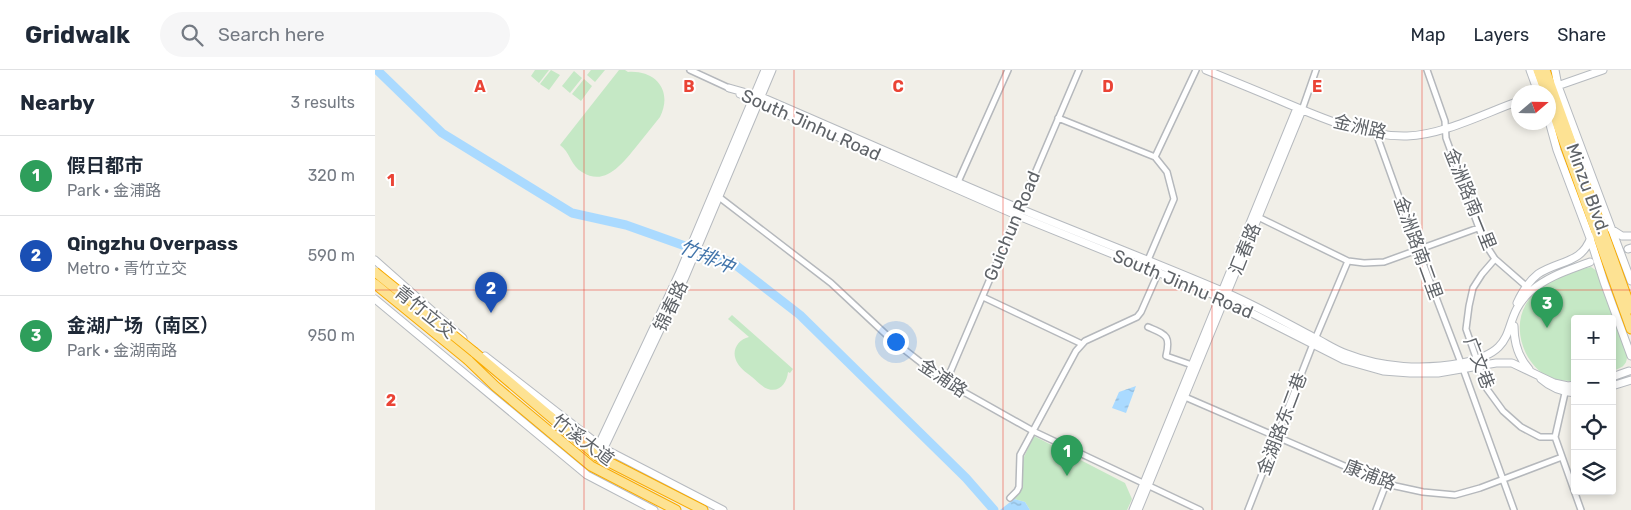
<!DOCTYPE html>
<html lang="en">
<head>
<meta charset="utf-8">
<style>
  :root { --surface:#fff; --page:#f6f6f7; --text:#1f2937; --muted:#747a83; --line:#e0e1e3; --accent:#0b8043 }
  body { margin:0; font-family:Rubik,"Noto Sans SC",sans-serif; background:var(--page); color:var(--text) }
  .controls { position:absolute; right:15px; bottom:15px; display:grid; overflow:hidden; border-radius:5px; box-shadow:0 2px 8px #0003 }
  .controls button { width:45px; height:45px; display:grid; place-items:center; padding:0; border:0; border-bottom:1px solid var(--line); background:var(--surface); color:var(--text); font:25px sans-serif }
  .compass { position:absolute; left:1136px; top:15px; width:45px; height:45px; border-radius:50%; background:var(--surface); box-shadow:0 2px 8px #0003; rotate:70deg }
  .you { position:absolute; left:520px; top:271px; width:18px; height:18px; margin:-12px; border:4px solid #fff; border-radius:50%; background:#1a73e8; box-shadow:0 0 0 8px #1a73e833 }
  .badge { display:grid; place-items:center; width:32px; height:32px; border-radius:50%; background:var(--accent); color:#fff; font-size:16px; font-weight:700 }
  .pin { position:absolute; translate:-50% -41px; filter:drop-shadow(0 1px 2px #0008) }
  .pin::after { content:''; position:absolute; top:26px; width:18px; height:15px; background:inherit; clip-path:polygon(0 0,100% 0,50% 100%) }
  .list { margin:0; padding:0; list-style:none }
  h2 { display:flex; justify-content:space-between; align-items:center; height:65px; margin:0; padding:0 20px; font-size:21px }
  h2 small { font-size:16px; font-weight:400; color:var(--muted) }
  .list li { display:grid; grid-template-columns:32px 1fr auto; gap:15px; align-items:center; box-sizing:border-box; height:80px; padding:0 20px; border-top:1px solid var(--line) }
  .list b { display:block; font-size:19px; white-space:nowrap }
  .list p { margin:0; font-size:16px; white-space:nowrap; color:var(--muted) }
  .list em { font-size:16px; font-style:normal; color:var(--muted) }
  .icon { flex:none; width:28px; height:28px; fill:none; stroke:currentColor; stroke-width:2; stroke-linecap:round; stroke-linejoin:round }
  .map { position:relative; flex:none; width:1256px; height:440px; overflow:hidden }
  header { display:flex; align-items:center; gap:30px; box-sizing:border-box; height:70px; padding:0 25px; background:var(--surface); border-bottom:1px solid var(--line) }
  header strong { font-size:24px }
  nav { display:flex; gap:28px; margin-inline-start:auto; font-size:18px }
  .search { width:350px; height:45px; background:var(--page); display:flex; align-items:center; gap:12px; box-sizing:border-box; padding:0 18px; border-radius:28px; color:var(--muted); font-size:19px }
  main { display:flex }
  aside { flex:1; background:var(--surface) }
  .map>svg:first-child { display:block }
  .green { fill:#c5e8c5 }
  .water { fill:url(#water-ripples) }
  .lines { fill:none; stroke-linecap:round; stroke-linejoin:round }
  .river { stroke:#aadaff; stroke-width:9 }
  .street-casing { stroke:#b5b8bc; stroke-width:8 }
  .secondary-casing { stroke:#b6babf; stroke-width:9 }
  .highway-casing { stroke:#f9ab00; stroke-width:11 }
  .street { stroke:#fff; stroke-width:5 }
  .secondary { stroke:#fff; stroke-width:7 }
  .highway { stroke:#fde293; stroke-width:9 }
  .highway-bridge-casing { stroke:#f9ab00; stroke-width:11; stroke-linecap:butt }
  .highway-bridge { stroke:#fde293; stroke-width:9 }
  .grid { fill:none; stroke:#ea4335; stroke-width:1; stroke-opacity:0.55 }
  .labels { text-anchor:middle; stroke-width:4; stroke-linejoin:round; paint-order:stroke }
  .street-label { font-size:18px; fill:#5f6368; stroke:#fff }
  .water-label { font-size:19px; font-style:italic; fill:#4174aa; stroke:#fff }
  .grid-label { font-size:16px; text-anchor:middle; font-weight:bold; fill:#ea4335; stroke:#fff; stroke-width:4; stroke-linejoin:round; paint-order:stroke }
</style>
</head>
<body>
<header>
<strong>Gridwalk</strong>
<div class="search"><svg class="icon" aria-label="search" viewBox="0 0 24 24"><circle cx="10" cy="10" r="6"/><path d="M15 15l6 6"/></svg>Search here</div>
<nav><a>Map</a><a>Layers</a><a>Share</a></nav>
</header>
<main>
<aside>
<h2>Nearby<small>3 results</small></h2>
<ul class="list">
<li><span class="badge" style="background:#2e9e5b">1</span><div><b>假日都市</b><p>Park · 金浦路</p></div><em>320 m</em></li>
<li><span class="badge" style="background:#1a4fb4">2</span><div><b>Qingzhu Overpass</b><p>Metro · 青竹立交</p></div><em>590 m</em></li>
<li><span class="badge" style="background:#2e9e5b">3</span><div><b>金湖广场（南区）</b><p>Park · 金湖南路</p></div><em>950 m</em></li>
</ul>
</aside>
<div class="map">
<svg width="1256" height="440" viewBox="0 0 1256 440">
  <defs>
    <pattern id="water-ripples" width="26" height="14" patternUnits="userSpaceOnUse" patternTransform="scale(1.25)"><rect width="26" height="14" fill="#aadaff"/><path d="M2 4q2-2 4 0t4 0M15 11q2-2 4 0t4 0" fill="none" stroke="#8eb4d2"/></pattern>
  </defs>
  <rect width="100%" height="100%" fill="#f1efe8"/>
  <path class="green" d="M160,0H174L164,13L156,6Z
    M176,0L185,5L174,20L165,14Z
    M216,0H230L220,12L212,5Z
    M244,0H250L253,2C281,0 298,21 285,47C277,57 269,67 261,77C247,94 230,117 207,102C196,96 195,82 185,75Z
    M199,1L207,8L195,23L187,16Z
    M209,9L217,16L206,31L197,24Z
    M1216,197L1222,201L1252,286C1252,296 1246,298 1237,301V249H1200V311C1189,311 1179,310 1170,305C1148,291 1137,258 1151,234C1155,227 1162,220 1169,215C1180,209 1204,199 1216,197Z
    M357,245L418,299L415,303L413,302C412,312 405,323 393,319C387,317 382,311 377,307C372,303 366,299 363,294C355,282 362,270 374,267L353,249Z
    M659,366L750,413L757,429L752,440H655L650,432L639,429L646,419L647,391Z"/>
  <path class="water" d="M761,316L751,343L737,338L744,322Z
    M639,429L650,432L655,440H625Z"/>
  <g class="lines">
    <path class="river" d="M2,0L67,63L197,143L251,155L358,193L425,245L591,408L619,440"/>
    <g class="street-casing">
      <path id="street" d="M315,0L354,18
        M1052,0L1070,51L1071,68L1109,172L1120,189L1151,216
        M927,40L941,0
        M683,48L780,87L792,102L799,129L773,190
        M1001,63L1043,180L1086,293L1139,440
        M780,87L821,0
        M583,112L633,0
        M344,127L456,213L517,270L571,312L658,361L825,440
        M883,147L973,191L989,193L1009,192L1103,158
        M1120,189L1107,204L1098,218L1094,236L1091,259L1112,319L1128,341L1146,357L1165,367H1180
        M608,227L707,274
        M773,257C791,265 796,265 791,286L817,295
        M571,312L704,0
        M1190,323L1180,367L1206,440
        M810,327L1011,414L1048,422L1080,425L1105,418L1187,387
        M635,428L642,421L644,417L645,385L701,281L710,271L762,247L766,242L784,201
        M873,440L938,274L973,191
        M1001,440L1011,414"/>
    </g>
    <g class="secondary-casing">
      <path id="secondary" d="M831,0C858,11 885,22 911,33C949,49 990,67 1032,66C1068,65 1110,43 1144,31
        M1155,0L1163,22
        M1180,0L1183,16L1256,211
        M354,18L386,27C472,64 557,102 643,138C711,166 779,192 847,221C878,234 908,251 938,267C949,272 960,280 972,284C1007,298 1049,300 1087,293C1150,280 1122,251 1156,221C1173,206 1194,200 1215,192
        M1165,22L1228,0
        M365,24L641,145L849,229L969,290L1008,301L1035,303H1063L1121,293H1137L1179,313L1193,316L1200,315
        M1174,51L1182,80L1215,168L1229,212L1256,286
        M1236,159L1247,166H1256
        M1253,179L1256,178
        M0,190L88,268
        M0,229L212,405L279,440
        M1142,233C1147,222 1153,212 1163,204C1184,190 1207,194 1216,167
        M1139,256C1139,272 1143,287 1154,299
        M110,286L228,378L348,440
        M1237,307L1254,301
        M1166,309C1176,318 1186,322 1200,323
        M1237,316L1256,310
        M227,382L310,207L397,0
        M220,383L304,204L390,0
        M758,440L922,38
        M763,440L927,40"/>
    </g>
    <g class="highway-casing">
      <path id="highway" d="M1163,0L1171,22
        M1170,0L1256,239
        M1174,30L1256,259
        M99,282L222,386L328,440
        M93,290L120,316L216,396L301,440"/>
    </g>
    <use href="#street" class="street"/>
    <use href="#secondary" class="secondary"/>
    <use href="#highway" class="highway"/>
    <g class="highway-bridge-casing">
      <path id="highway-bridge" d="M0,202L99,282
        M0,214L93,290"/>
    </g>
    <use href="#highway-bridge" class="highway-bridge"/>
  </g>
  <path class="grid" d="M209,0V440M419,0V440M628,0V440M837,0V440M1047,0V440M0,220H1256"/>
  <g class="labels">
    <g class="street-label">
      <text transform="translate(436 55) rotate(24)" y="6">South Jinhu Road</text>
      <text transform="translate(985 57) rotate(13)" y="6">金洲路</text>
      <text transform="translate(1213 119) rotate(70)" y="6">Minzu Blvd.</text>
      <text transform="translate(1095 129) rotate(68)" y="6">金洲路南一里</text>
      <text transform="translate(637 156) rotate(-67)" y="6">Guichun Road</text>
      <text transform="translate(1043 178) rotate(70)" y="6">金洲路南二里</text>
      <text transform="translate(870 179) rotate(-68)" y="6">汇春路</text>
      <text transform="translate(808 214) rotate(23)" y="6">South Jinhu Road</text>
      <text transform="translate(296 236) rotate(-64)" y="6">锦春路</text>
      <text transform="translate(50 242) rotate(39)" y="6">青竹立交</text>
      <text transform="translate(1104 293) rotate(69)" y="6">广文巷</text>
      <text transform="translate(568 308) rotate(34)" y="6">金浦路</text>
      <text transform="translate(907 354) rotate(-69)" y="6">金湖路东二巷</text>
      <text transform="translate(208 370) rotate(37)" y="6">竹溪大道</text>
      <text transform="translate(995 405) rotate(21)" y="6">康浦路</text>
    </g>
    <g class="water-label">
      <text transform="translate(332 186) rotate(23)" y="7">竹排冲</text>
    </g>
  </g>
  <g class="grid-label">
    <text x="105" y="22">A</text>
    <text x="314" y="22">B</text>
    <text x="523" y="22">C</text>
    <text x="733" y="22">D</text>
    <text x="942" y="22">E</text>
    <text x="16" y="116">1</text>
    <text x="16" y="336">2</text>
  </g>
</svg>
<div class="controls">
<button>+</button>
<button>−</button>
<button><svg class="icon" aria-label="locate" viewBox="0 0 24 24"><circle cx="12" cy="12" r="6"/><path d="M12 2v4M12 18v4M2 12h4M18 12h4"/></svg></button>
<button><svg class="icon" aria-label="layers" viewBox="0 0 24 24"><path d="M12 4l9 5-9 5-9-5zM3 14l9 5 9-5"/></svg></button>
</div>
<svg class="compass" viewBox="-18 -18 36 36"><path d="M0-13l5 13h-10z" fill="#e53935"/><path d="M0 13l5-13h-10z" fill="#747a83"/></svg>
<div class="you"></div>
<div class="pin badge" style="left:692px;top:406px;background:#2e9e5b">1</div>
<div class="pin badge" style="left:116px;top:243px;background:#1a4fb4">2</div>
<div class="pin badge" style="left:1172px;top:258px;background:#2e9e5b">3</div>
</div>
</main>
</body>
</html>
